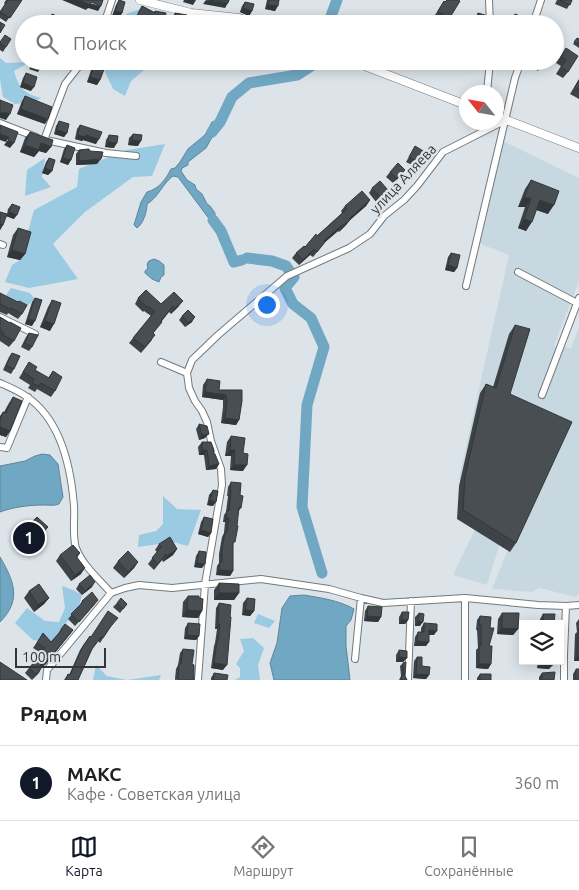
<!DOCTYPE html>
<html lang="ru">
<head>
<meta charset="utf-8">
<style>
  :root { --surface:#fff; --page:#f6f6f6; --text:#222; --muted:#767676; --line:#e0e0e0; --accent:#111827 }
  body { margin:0; font-family:Ubuntu,sans-serif; background:var(--page); color:var(--text) }
  .controls { position:absolute; right:15px; bottom:15px; display:grid; overflow:hidden; border-radius:0px; box-shadow:0 2px 12px #0003 }
  .controls button { width:45px; height:45px; display:grid; place-items:center; padding:0; border:0; border-bottom:1px solid var(--line); background:var(--surface); color:var(--text); font:25px sans-serif }
  .compass { position:absolute; left:459px; top:85px; width:45px; height:45px; border-radius:50%; background:var(--surface); box-shadow:0 2px 12px #0003; rotate:301deg }
  .scale { position:absolute; left:15px; bottom:12px; width:91px; box-sizing:border-box; padding-left:5px; border:2px solid #333638; border-top:0; font-size:14px; line-height:18px; white-space:nowrap; color:#333638; -webkit-text-stroke:4px #dce4e9; paint-order:stroke }
  .you { position:absolute; left:266px; top:304px; width:18px; height:18px; margin:-12px; border:4px solid #fff; border-radius:50%; background:#1a73e8; box-shadow:0 0 0 8px #1a73e833 }
  .badge { display:grid; place-items:center; width:32px; height:32px; border-radius:50%; background:var(--accent); color:#fff; font-size:16px; font-weight:700 }
  .pin { position:absolute; translate:-50% -50%; border:2px solid #fff; box-shadow:0 1px 5px #0006 }
  .list { margin:0; padding:0; list-style:none }
  h2 { display:flex; justify-content:space-between; align-items:center; height:65px; margin:0; padding:0 20px; font-size:21px }
  h2 small { font-size:16px; font-weight:400; color:var(--muted) }
  .list li { display:grid; grid-template-columns:32px 1fr auto; gap:15px; align-items:center; box-sizing:border-box; height:75px; padding:0 20px; border-top:1px solid var(--line) }
  .list b { display:block; font-size:19px; white-space:nowrap }
  .list p { margin:0; font-size:16px; white-space:nowrap; color:var(--muted) }
  .list em { font-size:16px; font-style:normal; color:var(--muted) }
  .icon { flex:none; width:28px; height:28px; fill:none; stroke:currentColor; stroke-width:2; stroke-linecap:round; stroke-linejoin:round }
  .map { position:relative; flex:none; width:579px; height:680px; overflow:hidden }
  .search { position:absolute; background:var(--surface); box-shadow:0 2px 12px #0003; left:15px; right:15px; top:15px; height:55px; display:flex; align-items:center; gap:12px; box-sizing:border-box; padding:0 18px; border-radius:28px; color:var(--muted); font-size:19px }
  .sheet { height:140px; background:var(--surface) }
  nav { display:flex; justify-content:space-around; align-items:center; box-sizing:border-box; height:70px; border-top:1px solid var(--line); background:var(--surface); font-size:14px; color:var(--muted) }
  nav a { display:grid; justify-items:center; gap:2px }
  nav .on { color:var(--accent) }
  .map>svg:first-child { display:block }
  .built { fill:#c8d8e1 }
  .green { fill:#9bcae3 }
  .water { fill:#70a7c3; stroke:#5e8599 }
  .lines { fill:none; stroke-linecap:round; stroke-linejoin:round }
  .river { stroke:#70a7c3; stroke-width:11 }
  .minor-casing { stroke:#737a7e; stroke-width:8 }
  .tertiary-casing { stroke:#737a7e; stroke-width:9 }
  .minor { stroke:#fff; stroke-width:6 }
  .tertiary { stroke:#fff; stroke-width:8 }
  .wall { fill:#3e4347 }
  .shaded-wall { fill:#323739 }
  .building { fill:#484e52; stroke:#323739 }
  .labels { text-anchor:middle; stroke-width:5; stroke-linejoin:round; paint-order:stroke }
  .street-label { font-size:14px; fill:#333638; stroke:#dce4e9 }
</style>
</head>
<body>
<div class="map">
<svg width="579" height="680" viewBox="0 0 579 680">
  <rect width="100%" height="100%" fill="#dce4e9"/>
  <path class="built" d="M501,140L579,178V281L554,346L571,348L579,327V594L575,597L540,588L532,592L492,589L514,535L504,530L487,585L453,575L481,517L459,478L509,255L476,242Z"/>
  <path class="green" d="M147,7L148,18L143,24H124L126,14Z
    M0,58L6,63L30,62L14,71C19,89 24,93 41,98L34,102L15,104L3,97L0,79Z
    M100,61H150V65L131,81L125,96L113,89Z
    M165,144L152,176L133,177L85,212L53,244L78,279L29,288L5,282L12,265L20,260L34,210L77,187L79,169L127,150Z
    M45,158L42,177L51,187L25,196L27,170Z
    M11,288L30,293L35,299L26,307L4,298Z
    M163,496L177,509L201,510L188,546L173,542L138,547L139,535L156,531L163,524Z
    M62,586L73,590L82,595L79,606L51,643L33,640L15,623L27,608L45,621L59,622L65,608Z
    M258,614L275,621L269,628L254,623Z
    M253,638L264,648L258,665L260,680H235L240,677V668L236,664L244,651L240,639Z
    M96,665L107,676L127,680L161,675L159,680H93Z"/>
  <path class="water" d="M309,61H320L319,63L320,67L317,69L307,70L306,65L309,63Z
    M219,120L222,121L223,124L219,127L218,132L211,139L206,148L188,162V165L182,168L181,171L187,180L195,185L196,189L202,194L207,204L210,206L215,213V216L222,227V230L219,232L178,177L173,176C163,183 158,198 147,204C147,212 143,224 137,228L134,225L141,202L147,192C159,189 166,179 171,169L175,168L180,162L188,149L205,135L212,122Z
    M154,259L159,261L164,265V275L161,277L159,282L152,279L145,273V271L148,268L147,264L149,261Z
    M42,454L50,455L58,464L63,497L59,504C54,506 50,505 44,505C29,505 13,507 0,512V466L25,461L35,456Z
    M0,557C14,581 22,600 0,622Z
    M304,595C321,598 338,600 354,609L351,620L346,626V646L350,680H274L270,663L277,643L282,608L290,596Z"/>
  <g class="lines">
    <path class="river" d="M328,24L337,0
      M212,132L220,122L232,97L249,83L297,75L311,66L315,61
      M213,220L221,231L234,262L242,260
      M247,258L272,261L286,266L294,277L285,288L293,304L311,318L324,347L307,405L302,507L322,573"/>
    <g class="minor-casing">
      <path id="minor" d="M489,0L490,24
        M104,24L112,0
        M533,24L541,0
        M487,92L490,61
        M0,123L36,137
        M44,140L65,84L83,61
        M46,140L106,153L136,156
        M0,244L3,245
        M518,272L577,303
        M466,286L515,78L521,61
        M0,317L35,334
        M161,362L187,373
        M0,383C9,387 19,391 27,397C61,420 71,468 74,506C75,519 72,536 76,548C83,566 99,579 111,593
        M542,395L579,298
        M0,447L7,448L28,397
        M465,598V680
        M355,659L361,598
        M46,680L47,670L111,593L125,588L139,585L172,588L261,579L329,589L361,598L383,603L465,598L538,605L566,606L579,605
        M198,680L205,584L222,485L221,469L211,441L207,422L202,411L195,401L189,388L187,373L192,360L218,335L287,276L349,248L370,234L384,216L404,200L417,186L443,152L506,120
        M408,680L411,601
        M564,680V654L566,606"/>
    </g>
    <g class="tertiary-casing">
      <path id="tertiary" d="M140,0L191,13L239,18L254,24
        M352,61L466,105
        M496,116L579,148"/>
    </g>
    <use href="#minor" class="minor"/>
    <use href="#tertiary" class="tertiary"/>
  </g>
  <path class="wall" d="M6,0H22L6,22L0,18V12L5,4L4,3Z
    M119,0L122,13L119,18L112,16L116,5Z
    M267,0H279L275,11L265,9Z
    M557,0H572L567,9L555,4Z
    M444,1L445,2L460,1L445,23L435,15Z
    M245,2L252,11L249,16L240,12L242,6Z
    M142,6L154,12L155,11L163,24H140L134,21L139,11Z
    M175,13L186,24H170L171,20Z
    M478,13L486,24H472L473,20Z
    M515,14L523,23L526,24H510L512,19Z
    M198,17L206,24H194L195,22Z
    M577,38L579,39V48L573,44Z
    M0,42L6,47L3,52L0,50Z
    M566,48L568,72L563,78L556,74L561,66L556,63Z
    M460,61H476L471,68L459,62Z
    M535,61H544L538,71L532,67Z
    M94,66L100,80L97,85L87,82L91,70Z
    M26,73L31,91L20,87L23,78Z
    M579,79V99L570,94Z
    M25,96L45,124L17,114L22,101Z
    M59,121L67,133L64,137L54,134L56,126Z
    M80,125L96,144L83,140L82,141L75,139L77,129Z
    M30,132L51,147L46,153L39,151L34,157L20,152L25,138Z
    M133,134L138,146L128,145L129,138Z
    M109,135L114,148L105,147L106,140Z
    M67,145L71,160L68,165L60,162L64,149Z
    M415,146L419,163L416,167L406,162Z
    M79,150L90,151L97,164L76,165V154Z
    M49,158L52,171L48,175L42,173L46,162Z
    M390,172L402,175L393,183L386,177Z
    M531,180L548,214L536,210L526,231L518,228L525,207H518L525,189Z
    M372,188L385,194L376,202L369,193Z
    M370,200L366,206L350,220L346,225L339,232L338,231L324,243L313,257L310,255L299,265L292,258L296,253L305,247L342,213L341,211L345,206Z
    M12,204L14,219L6,216L3,225L0,230V212L7,214L8,209Z
    M18,228L25,254L20,260L7,257L13,235Z
    M451,253L457,268L454,272L445,270L448,257Z
    M0,293L22,314L18,319L8,313L7,315L0,312Z
    M35,298L32,326L25,324L32,302Z
    M138,298L161,304L179,306L171,314L169,312L162,321V322L153,333L152,340L141,353L129,343L151,316L144,311L143,312L135,304Z
    M52,300L50,331L40,327L48,307Z
    M182,316L192,322L185,327L179,320Z
    M0,317L10,323L14,341L9,347L0,341Z
    M515,325L510,394L516,543L510,552L457,519L459,486L480,393L486,384L493,387L509,334Z
    M29,333L32,347L29,351L21,347L26,337Z
    M12,353L14,369L11,374L3,370L9,357Z
    M29,362L35,370L48,378L53,371L55,391L51,397L37,389L35,392L28,388L30,385L19,378Z
    M207,379L219,390H242L239,420L236,425L221,423L223,407V400L202,397L203,385Z
    M13,397L10,431L6,437L0,435V416L3,412H4L9,403Z
    M199,424L205,438L199,440L196,429Z
    M231,436L243,453V471L230,470L231,456H225L227,442Z
    M202,442L214,454L219,464L216,469L206,470L204,455H199L198,447Z
    M231,482L240,495L241,508L238,512L233,546V571L230,576L216,575L217,566L219,563V554L222,537L224,533L225,522H223L224,515L226,512L228,496H227L228,487Z
    M213,490V506L207,505L209,495Z
    M204,517L211,533L208,537L198,534L201,522Z
    M43,534L25,552L15,542L19,535Z
    M159,544L177,549L173,555L163,562L162,560L154,570L148,564L157,552L155,550Z
    M199,551L202,568L194,567L196,556Z
    M80,553L77,558L81,574L71,581L56,561L60,555Z
    M118,561L138,562L134,568L124,578L113,568Z
    M219,583L239,593L234,600H214V590Z
    M79,584L92,587L82,595L76,589Z
    M29,591L49,598L44,604L34,612L24,598Z
    M188,596L199,598L202,611L198,618L182,617L183,602Z
    M247,598L254,611L250,616L242,615L243,603Z
    M82,601L95,604L75,626L68,619L79,606Z
    M117,603L127,604L120,613L113,607Z
    M219,603L230,617L223,670L211,668L214,646L215,643L217,629H215L216,608Z
    M368,606L381,617L378,622L364,621L365,611Z
    M402,612L408,620L405,624H399V617Z
    M419,613L420,626H415V617Z
    M502,613L518,629L513,635L497,634L498,619Z
    M543,614L554,624H540V619Z
    M480,616L489,646L491,664L488,669L476,668V650L478,648L477,630H476L477,620Z
    M579,619V661H574L575,634L577,632L576,623Z
    M114,623L109,629L100,643L98,641L92,649L78,680H64L68,674L69,675L80,650L90,636L91,637Z
    M188,623L199,636L196,640L184,639L185,628Z
    M424,623L434,635H429L426,646H414L415,637L418,632H421V628Z
    M61,629L73,630L46,664L42,667L39,673L32,680L25,673L41,653L33,648L43,633L51,642L57,635Z
    M183,649L192,664L194,680L175,679L176,669L178,665L180,653Z
    M399,650L407,658L403,662H396V655Z
    M417,657L422,666L429,675L426,679L413,678L414,661Z
    M538,661H553L549,669L537,668Z
    M403,663L405,676L407,680H399L401,676L400,666Z
    M576,669L579,680H573V674Z
    M214,673L227,680H211V678Z
    M542,673L554,680H539V677Z
    M480,674L491,680H477V678Z"/>
  <path class="shaded-wall" d="M62,0H78L101,6L98,11L88,8L86,10Z
    M184,0H196L193,5L183,2Z
    M206,0L228,3L225,8L203,4Z
    M268,5L278,6L275,11L265,9Z
    M243,8L252,11L249,16L240,12Z
    M115,11L122,13L119,18L112,16Z
    M33,64L41,67L38,72L29,69Z
    M90,77L100,80L97,85L87,82Z
    M23,83L34,87L31,91L20,87Z
    M21,109L48,119L45,124L17,114Z
    M4,112L10,114L6,120L0,118V113Z
    M57,130L67,133L64,137L54,134Z
    M0,134L9,137L6,142L0,140Z
    M78,135H86L99,139L96,144L83,140L82,141L75,139Z
    M8,140L14,143L10,148L4,145Z
    M132,140L141,141L138,146L128,145Z
    M108,142L117,143L114,148L105,147Z
    M41,143L51,147L46,153L39,151L34,157L20,152L25,145Z
    M63,158L71,160L68,165L60,162Z
    M101,159L97,164L76,165L79,161Z
    M45,168L52,171L48,175L42,173Z
    M388,190L385,194L376,202L380,197Z
    M524,198H531L525,207H518Z
    M370,200L366,206L350,220L346,225L339,232L349,219Z
    M540,200L554,205L548,214L534,209Z
    M9,212L17,215L14,219L6,216Z
    M524,219L532,222L526,231L518,228Z
    M0,224L3,225L0,230Z
    M342,225L338,231L324,243L313,257L324,241Z
    M314,249L310,255L299,265L303,260Z
    M12,250L25,254L20,260L7,257Z
    M448,265L457,268L454,272L445,270Z
    M183,301L179,306L171,314L175,308Z
    M195,317L192,322L185,327L188,323Z
    M28,319L35,321L32,326L25,324Z
    M45,321L54,324L50,331L40,327Z
    M205,392L226,395L223,400L202,397Z
    M225,418L239,420L236,425L221,423Z
    M0,427L10,431L6,437L0,435Z
    M209,434L205,438L199,440L202,435Z
    M202,450H207L204,455H199Z
    M230,450H235L231,456H225Z
    M219,464L216,469L206,470L209,466Z
    M234,465H247L243,471L230,470Z
    M210,500L216,502L213,506L207,505Z
    M226,518H229L225,522H223Z
    M48,527L43,534L25,552L30,545Z
    M201,530L211,533L208,537L198,534Z
    M177,549L173,555L163,562L167,556Z
    M138,562L134,568L124,578L128,572Z
    M197,563L205,564L202,568L194,567Z
    M85,568L81,574L71,581L75,575Z
    M219,570L233,571L230,576L216,575Z
    M95,582L92,587L82,595L85,591Z
    M219,593H239L234,600H214Z
    M49,598L44,604L34,612L38,605Z
    M187,610L202,611L198,618L182,617Z
    M245,610L254,611L250,616L242,615Z
    M367,616L381,617L378,622L364,621Z
    M402,620H408L405,624H399Z
    M418,621L423,622L420,626H415Z
    M218,624H220L217,629H215Z
    M502,628L518,629L513,635L497,634Z
    M73,630L46,664L36,671L40,665Z
    M429,630L437,631L434,635H426Z
    M187,635L199,636L196,640L184,639Z
    M417,641L429,642L426,646H414Z
    M577,656H579V661H574Z
    M399,657L407,658L403,662H396Z
    M214,663L227,665L223,670L211,668Z
    M541,663L553,665L549,669L537,668Z
    M479,664H491L488,669L476,668Z
    M416,674L429,675L426,679L413,678Z"/>
  <path class="building" d="M8,0H22L10,18L0,12Z
    M78,0H103L101,6L91,2L90,5Z
    M119,0L125,2L122,13L115,11Z
    M208,0H229L228,3Z
    M269,0H279L278,6L268,5Z
    M447,0H458L460,1L449,19L438,11L444,1L445,2Z
    M560,0H572L570,5Z
    M245,2L254,4L252,11L243,8Z
    M142,6L155,13V11L166,13L163,24H157L150,22L137,16Z
    M175,13L187,15L186,24H174Z
    M478,13L488,16L486,24H475Z
    M52,14L61,18L58,24H48Z
    M515,14L524,18L523,23L526,24H512Z
    M198,17L206,18V24H197Z
    M126,21L133,24H125Z
    M223,21L230,24H222Z
    M0,22L5,25L0,33Z
    M5,35L11,39L6,47L0,44V42Z
    M577,38L579,39V44L574,42Z
    M566,48L578,56L568,72L561,67L566,60L561,57Z
    M34,61H43L41,67L33,64Z
    M536,61H544L542,66L535,63Z
    M94,66L104,69L100,80L90,77Z
    M26,73L37,77L34,87L23,83Z
    M579,80V90L575,87Z
    M25,96L52,107L48,119L21,109Z
    M0,100L13,105L10,114L4,112L0,113Z
    M59,121L69,124L67,133L57,130Z
    M0,125L18,132L14,143L8,140L9,137L0,134Z
    M80,125L102,132L99,139L86,135L85,137L78,135Z
    M30,132L53,140L51,147L41,143L39,150L25,145Z
    M133,134L142,135L141,141L132,140Z
    M109,135L118,136L117,143L108,142Z
    M67,145L75,148L71,160L63,158Z
    M415,146L425,152L419,163L409,157Z
    M88,149H89L90,151L103,152L101,159L79,161V150Z
    M49,158L55,160L52,171L45,168Z
    M398,163L405,170L397,179L390,172Z
    M531,180L559,191L554,205L540,200L532,222L524,219L531,198H524Z
    M380,181L388,190L380,197L372,188Z
    M362,191L370,200L349,219L350,220L342,226V225L324,241L325,242L317,252L314,249L303,260L296,253L304,246L305,247L316,234L317,236L347,209L345,206Z
    M12,204L20,207L17,215L9,212Z
    M0,212L7,214L3,225L0,224Z
    M18,228L31,232L25,254L12,250Z
    M451,253L460,255L457,268L448,265Z
    M146,290L161,304L174,292L183,301L175,308L173,306L161,321L162,322L153,333L155,335L145,347L133,338L155,311L148,306L147,307L138,298Z
    M0,293L18,302L19,301L27,305L22,314L11,308L10,309L0,304Z
    M35,298L42,300L35,321L28,319Z
    M52,300L61,303L54,324L45,321Z
    M188,310L195,317L188,323L182,316Z
    M0,317L10,323V322L21,328L14,341L3,335L4,333L0,330Z
    M515,325L530,329L510,394L572,422L516,543L463,510L465,477L486,384L496,388Z
    M29,333L38,335L32,347L25,343Z
    M12,353L20,356L14,369L6,366Z
    M29,362L37,367L35,370L49,378L53,371L62,377L55,391L41,383L39,386L32,383L34,379L23,372Z
    M207,379L220,381L219,390H242V401L239,420L225,418L227,401L226,395L205,392Z
    M13,397L22,401L10,431L0,427V420L3,412L6,413Z
    M199,424L207,426L209,434L202,435Z
    M231,436L245,438L243,453L248,454L247,465H234L235,450H230Z
    M202,442H211L214,450V454H215L219,464L209,466L207,450H202Z
    M231,482L241,483L240,495L243,496L241,508L239,507L237,526H238L235,542H233V571L219,570L220,562H222V549L225,532H227L229,518H226L227,510L229,511L231,491H230Z
    M213,490L218,491L216,502L210,500Z
    M37,517L48,527L30,545L19,535Z
    M204,517L213,519L211,533L201,530Z
    M170,537L177,549L167,556L166,554L158,564L152,558L161,547L159,544Z
    M73,545L80,553L76,556L85,568L75,575L60,555Z
    M128,551L138,562L128,572L118,561Z
    M199,551L206,552L205,564L197,563Z
    M90,575L95,582L85,591L79,584Z
    M219,583L239,584V593H219Z
    M39,584L49,598L38,605L29,591Z
    M92,592L98,600L79,622L71,614L83,602L82,601Z
    M188,596H199V598L203,599L202,611L187,610Z
    M121,598L127,604L123,609L117,603Z
    M247,598L255,599L254,611L245,610Z
    M219,603L231,605L230,617H231L227,665L214,663L217,641H218L220,624H218Z
    M368,606L382,607L381,617L367,616Z
    M108,611L118,618L111,626L103,638L101,637L92,649L78,680H66L68,674L70,675L83,646L90,636L91,637Z
    M402,612H409L408,620H402Z
    M419,613L424,614L423,622L418,621Z
    M502,613H519L518,629L502,628Z
    M543,614H555L554,624H543Z
    M480,616L491,617L490,628H494L489,646H492L491,664H479V645L481,646V625H479Z
    M188,623L200,624L199,636L187,635Z
    M424,623L437,624V631L429,630V642L417,641L418,632H424Z
    M65,624L73,630L50,658L40,665L42,667L36,674L29,668L41,655H40L45,648L37,643L43,633L51,642L62,630L61,629Z
    M578,629H579V656H577Z
    M183,649L194,650L192,664L194,665V680H175H178L179,664H181Z
    M399,650L407,651V658L399,657Z
    M417,657H422V666L430,667L429,675L416,674Z
    M541,661H553V665L541,663Z
    M0,662L27,680H0Z
    M406,662L405,676L407,680H401L402,675H404L403,663Z
    M576,669H579V680H576Z
    M555,672L554,680H542V673Z
    M214,673L228,675L227,680H213Z
    M480,674H491V680H480Z"/>
  <g class="labels">
    <g class="street-label">
      <text transform="translate(403 179) rotate(-47)" y="5">улица Аляева</text>
    </g>
  </g>
</svg>
<div class="controls">
<button><svg class="icon" aria-label="layers" viewBox="0 0 24 24"><path d="M12 4l9 5-9 5-9-5zM3 14l9 5 9-5"/></svg></button>
</div>
<svg class="compass" viewBox="-18 -18 36 36"><path d="M0-13l5 13h-10z" fill="#e53935"/><path d="M0 13l5-13h-10z" fill="#767676"/></svg>
<div class="scale">100 m</div>
<div class="you"></div>
<div class="pin badge" style="left:29px;top:538px">1</div>
<div class="search"><svg class="icon" aria-label="search" viewBox="0 0 24 24"><circle cx="10" cy="10" r="6"/><path d="M15 15l6 6"/></svg>Поиск</div>
</div>
<section class="sheet">
<h2>Рядом<small></small></h2>
<ul class="list">
<li><span class="badge">1</span><div><b>МАКС</b><p>Кафе · Советская улица</p></div><em>360 m</em></li>
</ul>
</section>
<nav>
<a class="on"><svg class="icon" aria-label="map" viewBox="0 0 24 24"><path d="M3 6l6-2 6 2 6-2v14l-6 2-6-2-6 2zM9 4v14M15 6v14"/></svg>Карта</a>
<a><svg class="icon" aria-label="directions" viewBox="0 0 24 24"><path d="M12 3l9 9-9 9-9-9zM9 14v-3h6M13 9l2 2-2 2"/></svg>Маршрут</a>
<a><svg class="icon" aria-label="saved" viewBox="0 0 24 24"><path d="M7 4h10v16l-5-4-5 4z"/></svg>Сохранённые</a>
</nav>
</body>
</html>
